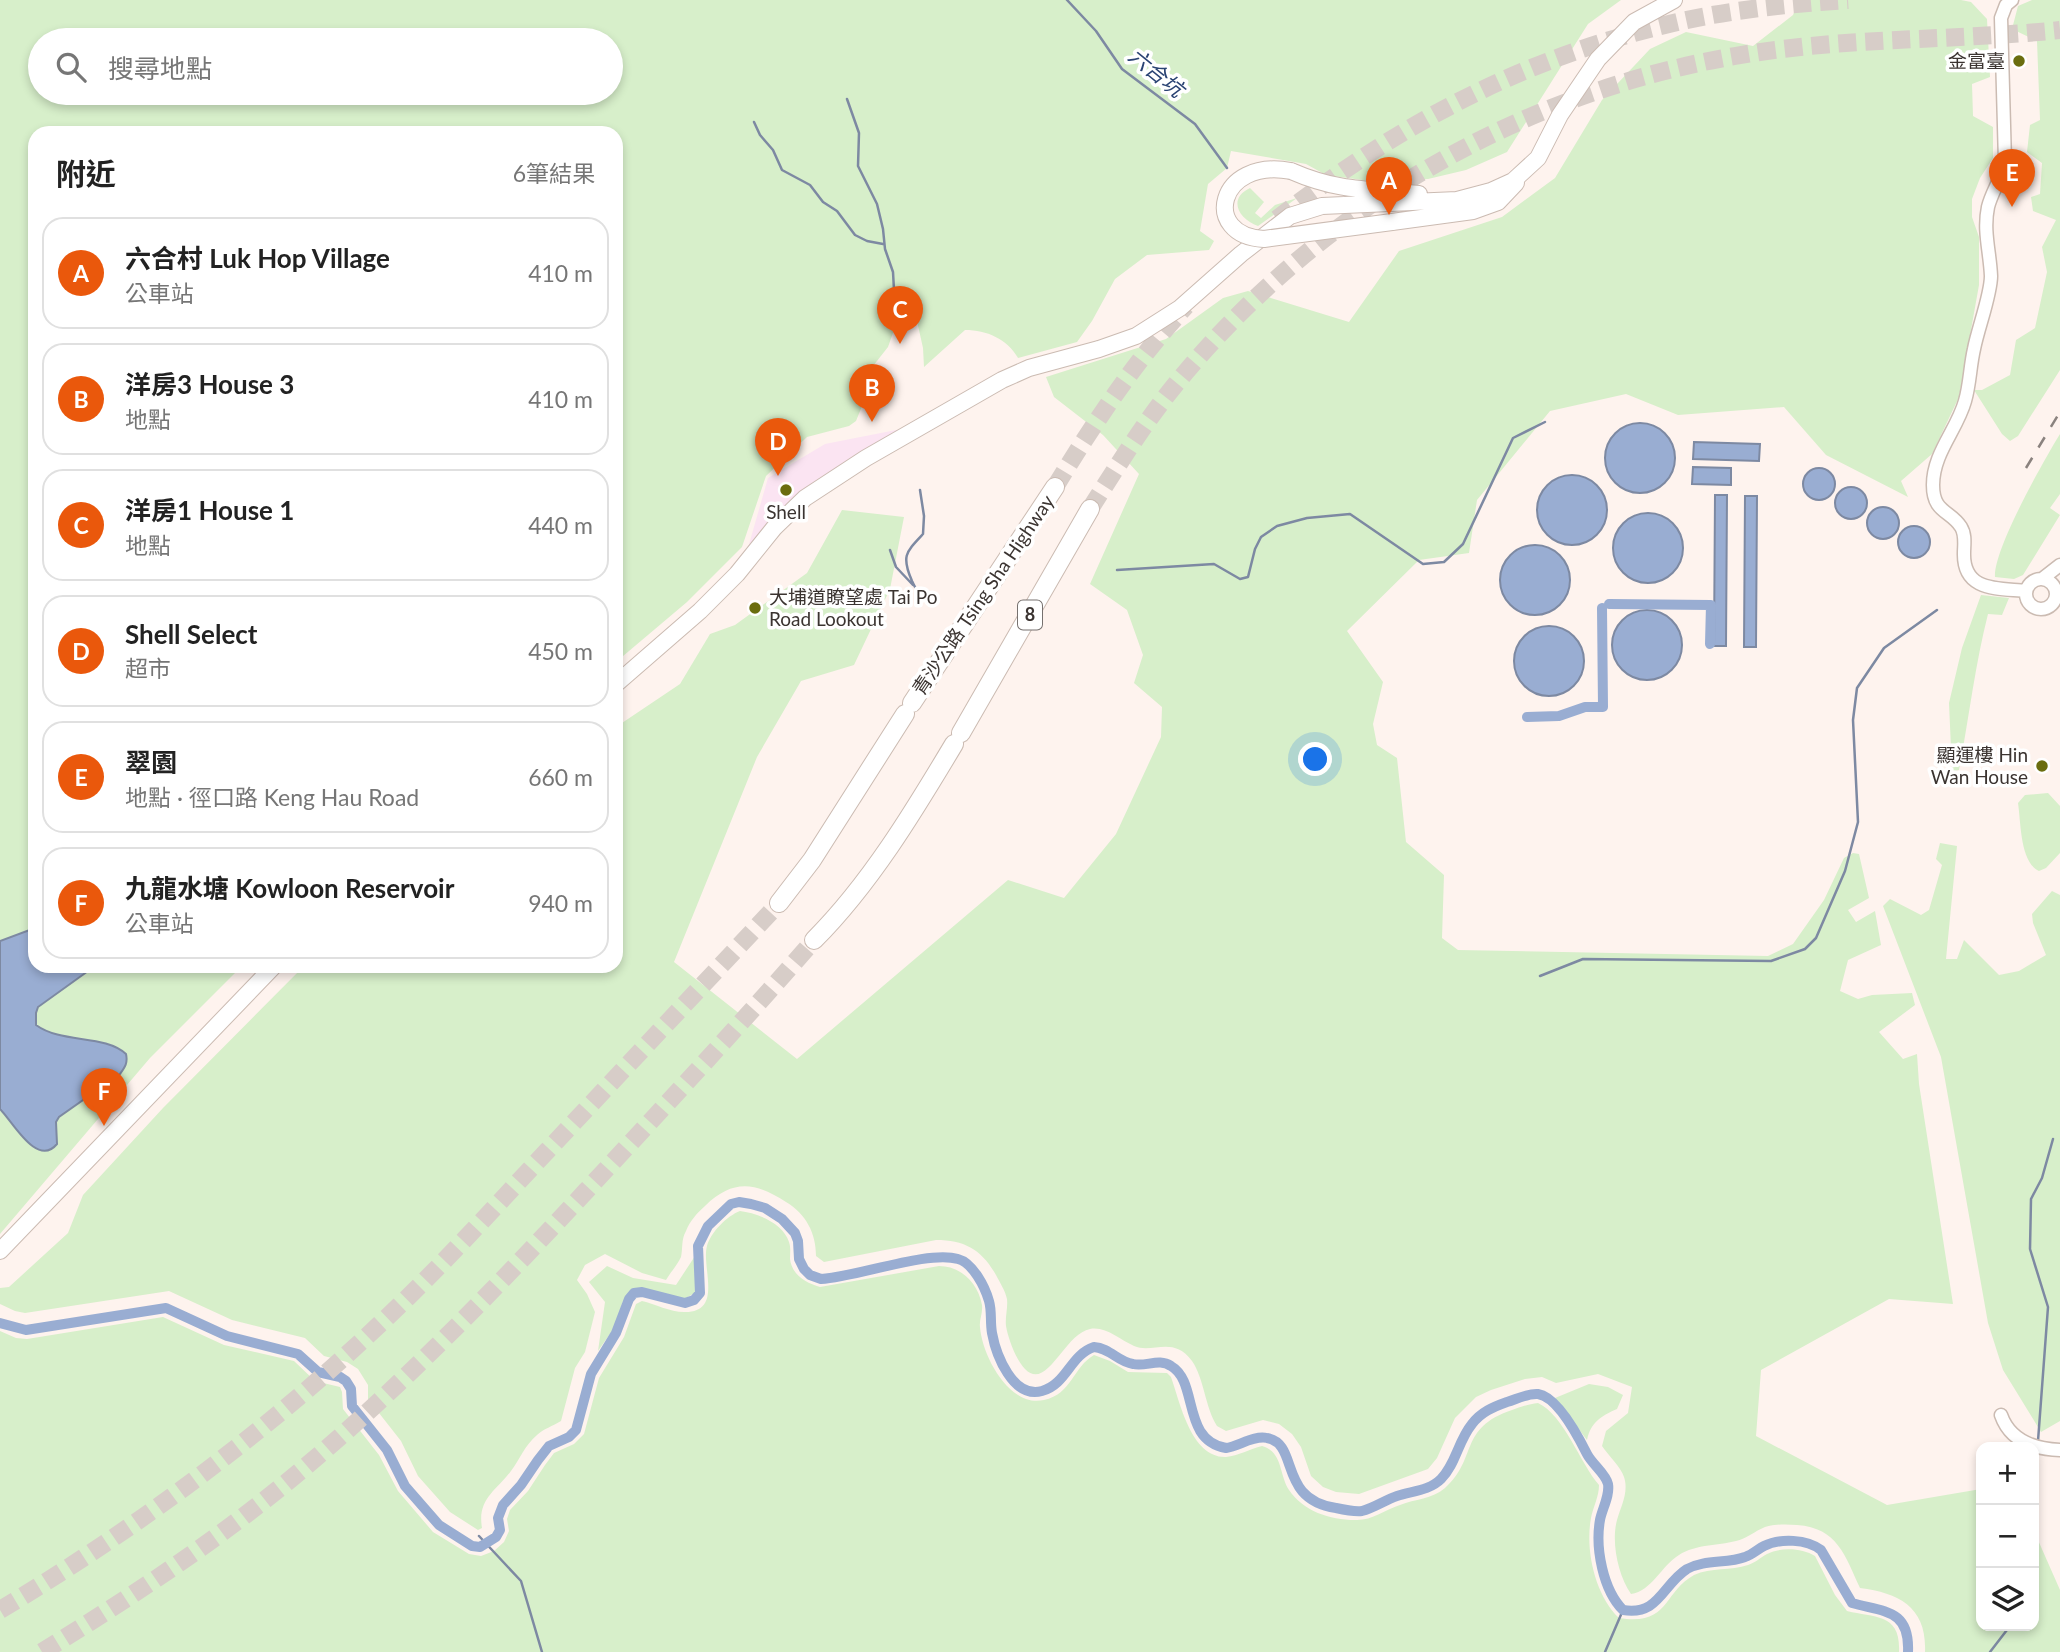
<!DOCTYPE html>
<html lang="zh-TW">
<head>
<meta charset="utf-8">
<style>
  :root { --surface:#fff; --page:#f6f6f6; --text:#222; --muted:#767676; --line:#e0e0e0; --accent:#ea580c }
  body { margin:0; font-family:Lato,"Noto Sans TC",sans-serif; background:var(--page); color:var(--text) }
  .controls { position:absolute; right:21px; bottom:21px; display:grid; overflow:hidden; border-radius:14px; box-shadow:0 4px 10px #0003 }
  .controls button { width:63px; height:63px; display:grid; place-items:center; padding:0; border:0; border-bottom:2px solid var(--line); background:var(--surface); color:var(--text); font:35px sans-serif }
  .you { position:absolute; left:1316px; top:760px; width:24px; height:24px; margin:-18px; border:5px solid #fff; border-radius:50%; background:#1a73e8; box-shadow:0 0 0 10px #1a73e833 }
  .badge { display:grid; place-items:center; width:46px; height:46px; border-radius:50%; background:var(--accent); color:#fff; font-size:23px; font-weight:700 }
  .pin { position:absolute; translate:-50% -58px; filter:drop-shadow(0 2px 4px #0008) }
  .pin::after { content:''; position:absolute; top:37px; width:24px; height:21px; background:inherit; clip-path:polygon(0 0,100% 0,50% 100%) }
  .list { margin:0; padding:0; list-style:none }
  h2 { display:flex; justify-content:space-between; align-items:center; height:91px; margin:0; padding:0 28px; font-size:30px }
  h2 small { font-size:23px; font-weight:400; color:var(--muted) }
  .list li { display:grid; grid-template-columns:46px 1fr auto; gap:21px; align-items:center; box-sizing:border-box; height:112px; margin:0 14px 14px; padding:0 14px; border:2px solid var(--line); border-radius:21px }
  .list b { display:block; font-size:26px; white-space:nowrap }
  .list p { margin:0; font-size:23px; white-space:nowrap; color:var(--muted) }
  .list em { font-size:23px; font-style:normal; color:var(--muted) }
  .icon { flex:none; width:38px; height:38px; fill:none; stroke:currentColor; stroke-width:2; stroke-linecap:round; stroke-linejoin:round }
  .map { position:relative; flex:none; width:2060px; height:1652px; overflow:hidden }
  .search { position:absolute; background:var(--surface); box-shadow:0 4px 10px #0003; left:28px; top:28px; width:595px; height:77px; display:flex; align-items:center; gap:18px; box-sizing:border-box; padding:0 24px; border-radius:38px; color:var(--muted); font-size:26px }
  .panel { position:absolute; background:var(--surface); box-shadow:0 4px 10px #0003; left:28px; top:126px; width:595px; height:847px; border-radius:21px }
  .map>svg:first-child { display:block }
  .commercial { fill:#fbe4f2 }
  .green { fill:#d7efca; fill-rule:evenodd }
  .water { fill:#99add2; stroke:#7d89a2; stroke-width:2 }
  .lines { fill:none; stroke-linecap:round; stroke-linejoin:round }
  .stream { stroke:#7d89a2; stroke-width:2.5 }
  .canal { stroke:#99add2; stroke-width:10 }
  .highway-tunnel { stroke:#d7cdc8; stroke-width:18; stroke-dasharray:18 9; stroke-linecap:butt }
  .minor-casing { stroke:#cbbbb2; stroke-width:15 }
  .major-casing { stroke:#cbbbb2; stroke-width:18 }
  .highway-casing { stroke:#cbbbb2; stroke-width:20 }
  .minor { stroke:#fff; stroke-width:12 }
  .major { stroke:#fff; stroke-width:16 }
  .highway { stroke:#fff; stroke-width:18 }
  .rail { stroke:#8a827e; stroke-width:2.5; stroke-dasharray:12 12; stroke-linecap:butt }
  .major-bridge-casing { stroke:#cbbbb2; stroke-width:18; stroke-linecap:butt }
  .major-bridge { stroke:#fff; stroke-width:16 }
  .poi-dot { fill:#6a6d0f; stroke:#fff; stroke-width:2.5 }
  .labels { text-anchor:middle; stroke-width:7; stroke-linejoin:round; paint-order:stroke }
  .shield { fill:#fff; stroke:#76716f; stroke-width:2 }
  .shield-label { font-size:18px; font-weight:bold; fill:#3b3431 }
  .poi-label { font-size:19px; fill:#3b3431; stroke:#fff; text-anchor:end }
  .street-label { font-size:19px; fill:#3b3431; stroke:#fff }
  .water-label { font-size:21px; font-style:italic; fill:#2a4373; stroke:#fff }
</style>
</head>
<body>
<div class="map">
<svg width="2060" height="1652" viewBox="0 0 2060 1652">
  <rect width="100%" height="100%" fill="#fef3ee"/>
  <path class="commercial" d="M901,429L815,481L748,548L768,478L825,444Z"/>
  <path class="green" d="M0,0H1621L1588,24L1507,152L1466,170L1428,179L1377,182L1326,175L1306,164L1231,151L1227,168L1208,184L1200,231L1214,241L1209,250L1147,255L1115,279L1092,321L1077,342L1018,358C1007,339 987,330 965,330L924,367L923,348L917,321L906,318L895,327L888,347L862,380L861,389L864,401L856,421L849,426L807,437L766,476L742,547L687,602L616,662V133H35V928L0,941ZM40,40H611V93H40Z
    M1799,0H1961L1971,2L1987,19L1990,77L1972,84L1973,116L1993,127V158L1980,178L1972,199V217L1979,237V285L1959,397L1932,454L1901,481L1908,497L1826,455L1784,407L1678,415L1626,394L1550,411L1477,500L1469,553L1419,560L1347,631L1383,682L1373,724L1377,745L1397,758L1406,842L1444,875L1442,938L1458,950L1768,956L1793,944L1824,900L1844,858L1853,853L1859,854L1869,898L1848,910L1856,922L1875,911L1881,945L1848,960L1840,991L1858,999L1872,995L1912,993L1915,1005L1879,1032L1903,1059L1917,1054L1919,1084L1953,1304L1889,1299L1761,1370L1756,1436L1887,1505L1981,1489V1626H2034V1531L2060,1590V1652H1925C1927,1608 1900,1593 1860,1588C1845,1556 1838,1528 1797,1525C1786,1524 1775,1524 1765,1527C1755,1531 1746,1539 1736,1541C1717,1546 1696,1544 1679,1555C1661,1566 1652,1591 1631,1594C1618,1575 1611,1542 1617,1520C1621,1506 1629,1492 1624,1477C1621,1467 1608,1455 1602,1446L1606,1431L1628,1413L1632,1387L1598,1374L1556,1383L1542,1377L1525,1379L1491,1390L1476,1397L1455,1418L1437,1458L1428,1469L1359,1494L1336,1492L1323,1487L1311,1476L1301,1447L1292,1434L1279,1424L1263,1420L1226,1431L1217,1426C1205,1407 1204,1378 1192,1361C1173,1335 1153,1354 1134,1346C1120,1340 1106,1326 1090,1329C1064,1334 1047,1392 1025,1369C1016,1360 1008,1338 1006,1326C1005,1317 1008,1308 1007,1299C1005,1290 1000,1283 996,1275C982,1250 965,1240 936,1240L824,1262L816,1256C816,1233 806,1214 786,1202C755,1182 733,1179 705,1206C697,1213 690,1221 686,1231C681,1240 683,1248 681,1257C678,1264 670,1273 666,1280L642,1273L605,1254L585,1265L577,1280L587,1294L595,1312L585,1352L575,1368L561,1421C553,1426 543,1429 537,1435C525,1445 520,1459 511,1471C496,1491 477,1499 482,1528L478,1530L450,1512L418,1476L401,1441L368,1399V1385L358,1369L347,1362L324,1356L305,1338L232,1320L169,1291L25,1313L15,1311L0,1304V1288L9,1287L68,1233L83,1195L163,1108L304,966H616V727L680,684L710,634L735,625L807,573L842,510L904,517L890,589L854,665L801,681L757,757L674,962L797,1059L1008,880L1064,898L1116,834L1161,737L1162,707L1134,683L1143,655L1127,610L1090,584L1139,474L1103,435L1054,397L1046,377L1166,339L1223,298L1248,291L1349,322L1399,251L1502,217L1555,178L1602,100L1650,49L1686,32L1753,46L1793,15Z
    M2032,0H2060V370L2018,436L2010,441L2002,434L1974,390H1982L2010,375L2016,340L2035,328L2047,272L2042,247L2056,220L2033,211L2031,197L2040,194L2042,163L2027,152L2030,125L2040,120L2037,41L2012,29L2018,6Z
    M1250,188L1264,202L1255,213L1261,218L1275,205L1297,198L1258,226C1239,219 1227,199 1250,188Z
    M2060,434V494L2050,508L2060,515L2023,575L2014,579L1995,577C1993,550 2044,460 2060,434Z
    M1981,595L2009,598L2002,615L1988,614C1975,665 1969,718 1959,770L1952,771L1949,703L1962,648Z
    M2048,793L2060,806V853L2046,868L2039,871C2020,862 2021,823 2018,803L2025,795Z
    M1940,843L1957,846L1946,959H1957L1964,940L1999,975L2019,971L2046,955L2033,923L2032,914L2052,891L2060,895V1421L2041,1432L2003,1370L1988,1323L1941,1057L1883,906L1890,899L1921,915L1929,910L1942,865L1936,859Z
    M95,966H242L150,1058L0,1234V1109L30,1144H57L56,1122L59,1117L120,1074L122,1050C94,1038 60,1043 35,1025L36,1013L38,1007Z
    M740,1211C757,1213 783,1223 789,1242C791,1248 790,1253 790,1259C792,1275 806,1283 820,1287L939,1266C961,1266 978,1283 982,1305C983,1313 979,1320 980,1327C982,1355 1009,1408 1044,1400C1072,1394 1073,1367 1094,1355L1110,1361L1128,1372L1167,1373L1171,1377C1180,1402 1191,1458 1226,1457C1238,1456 1250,1449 1262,1446C1283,1452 1279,1475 1289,1490C1303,1511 1330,1520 1355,1520C1371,1521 1385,1510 1400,1505C1415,1499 1432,1499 1445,1488C1478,1459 1458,1428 1512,1410C1520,1407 1529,1404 1538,1403C1564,1415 1580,1463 1599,1485C1599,1497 1593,1507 1591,1518C1585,1550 1595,1595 1619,1618C1670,1626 1662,1593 1694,1575C1711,1567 1731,1571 1748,1565C1755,1563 1761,1557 1767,1554C1781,1547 1802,1548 1815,1556L1835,1595L1847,1611C1875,1618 1901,1613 1899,1652H0V1331L16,1338L27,1339L163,1317L224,1345L294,1361L315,1381L340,1387L342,1392L343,1409L379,1455L398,1491L433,1532L469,1554L481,1556L494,1551L504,1542L509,1531L507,1519L510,1510L528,1491L545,1465L554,1453L574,1444L584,1434L599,1378L624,1337L636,1304L642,1301C655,1304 670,1312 684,1312C724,1313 701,1267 707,1246C711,1232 727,1216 740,1211Z
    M695,1256L696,1292L683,1300L643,1289L632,1291L623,1301L614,1328L598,1351L605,1302L589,1282L607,1266L633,1278L676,1285Z
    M1589,1384L1608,1387L1623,1395L1617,1409C1601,1416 1591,1422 1587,1440L1555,1398Z"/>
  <path class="water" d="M1605 458a35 35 0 1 1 70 0a35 35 0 1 1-70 0Z
    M1694,442L1760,444L1759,461L1693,459Z
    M1693,467L1731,468V485L1692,484Z
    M1803 484a16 16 0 1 1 32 0a16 16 0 1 1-32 0Z
    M1537 510a35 35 0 1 1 70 0a35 35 0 1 1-70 0Z
    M1835 503a16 16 0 1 1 32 0a16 16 0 1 1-32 0Z
    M1715,495H1727L1726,646H1714Z
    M1745,496H1757L1756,647H1744Z
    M1867 523a16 16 0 1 1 32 0a16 16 0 1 1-32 0Z
    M1613 548a35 35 0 1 1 70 0a35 35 0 1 1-70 0Z
    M1898 542a16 16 0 1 1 32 0a16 16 0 1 1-32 0Z
    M1500 580a35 35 0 1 1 70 0a35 35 0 1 1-70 0Z
    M1612 645a35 35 0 1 1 70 0a35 35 0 1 1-70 0Z
    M1514 661a35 35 0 1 1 70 0a35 35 0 1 1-70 0Z
    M35,928V966H95L38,1007L36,1013V1025C62,1044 104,1034 126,1054C128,1063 125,1067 120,1074L59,1117L56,1122L57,1144C37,1168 13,1122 0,1109V941Z"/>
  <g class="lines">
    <path class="stream" d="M1067,0L1096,31L1122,69L1195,124L1227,168
      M847,99L859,133L858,166L877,204L883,229L885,249L893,272L894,290L897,301L907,317
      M754,122L760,135L773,150L782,170L810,185L823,202L837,211L855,235L867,241L883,244
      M920,490L924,516L923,534C906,552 901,556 912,581C915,587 916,591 922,595
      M890,550L896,567L913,585
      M1117,570L1214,564L1240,579L1248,577L1255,549L1261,537L1277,526L1307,518L1350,514L1423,564L1444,562L1463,544L1513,438L1545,422
      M1540,976L1583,959L1771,961L1805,949L1816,938L1845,871L1858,822L1853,720L1857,688L1884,648L1937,610
      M2038,1441L2048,1307L2030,1249L2031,1199L2042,1178L2053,1139
      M2034,1493L2037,1451
      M479,1536L521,1581L542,1652
      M1605,1652L1623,1610
      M1990,1652L2010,1626"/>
    <path class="canal" d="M1609,604L1711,605L1710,644
      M1527,717L1559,716L1585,707H1603L1602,608
      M0,1323L26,1330L166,1308L227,1336L298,1354L318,1372L340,1377L346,1381L351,1389L352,1406L387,1450L405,1486L439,1525L472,1546L480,1547L496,1537L500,1530L498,1518L503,1505L521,1485L538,1460L549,1446L569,1437L576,1430L591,1374L616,1333L629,1299L634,1293L642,1292L685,1303L694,1300L700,1293L698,1246L708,1226L731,1204L739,1202L751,1204L765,1208L782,1219L795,1233L798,1241L799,1259L804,1269L810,1275L821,1279C857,1277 928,1250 958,1259C973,1263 985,1287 989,1301C992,1311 990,1322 992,1333C996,1355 1013,1399 1042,1391C1067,1384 1070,1355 1094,1347C1110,1348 1118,1362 1133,1364C1146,1367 1159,1358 1171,1366C1199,1382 1181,1440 1226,1448C1239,1446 1254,1435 1267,1438C1300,1444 1277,1499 1336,1508C1345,1510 1354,1512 1362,1511C1374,1508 1385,1500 1397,1496C1411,1491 1429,1491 1441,1479C1456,1464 1458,1441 1472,1424C1481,1412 1493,1407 1507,1402C1517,1399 1528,1393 1538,1394C1558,1397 1579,1438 1587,1454C1592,1464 1606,1474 1608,1484C1610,1496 1602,1509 1600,1520C1595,1548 1603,1590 1623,1610C1659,1616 1662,1585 1687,1569C1705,1559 1727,1564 1745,1557C1752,1555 1758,1549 1764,1546C1780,1538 1807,1539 1821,1550L1852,1603C1884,1612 1910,1609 1908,1652"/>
    <path class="highway-tunnel" d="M1277,219C1399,125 1518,60 1669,24C1727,10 1788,4 1848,0
      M1055,487C1094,423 1135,361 1186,306
      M1090,509C1120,462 1149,415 1185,373C1325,207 1520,93 1735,56C1842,37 1952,41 2060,30
      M0,1610C137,1528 265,1433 381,1323C439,1269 493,1209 547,1151C624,1069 702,986 779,903
      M42,1652C131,1597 218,1540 298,1473C402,1386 494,1290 586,1191C663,1108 740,1025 814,940"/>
    <g class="minor-casing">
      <path id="minor" d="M2012,0L2006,5L2001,18L2005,162C2002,178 1992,191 1988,207C1983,231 1990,252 1991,276C1991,295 1978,328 1974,349C1970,366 1970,384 1965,401C1957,430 1933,453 1933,485C1933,513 1950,510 1961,527C1966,535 1964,545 1964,553C1963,592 1998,588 2026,591
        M2042,579L2060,565
        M2026 594a15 15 0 1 1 30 0a15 15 0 1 1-30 0Z
        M2001,1415C2010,1441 2034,1449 2060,1450"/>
    </g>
    <g class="major-casing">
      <path id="major" d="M1291,171C1339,192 1369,189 1419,194
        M1392,222L1473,211L1498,202L1516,183
        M616,684L700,611L737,574L774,528L805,498L866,458L1002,380L1029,368L1099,349L1136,336L1180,308L1241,254L1290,216L1322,206L1457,200L1491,191L1513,181L1538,158L1560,115L1598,59L1634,22L1674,0
        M0,1251L274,966"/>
    </g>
    <g class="highway-casing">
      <path id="highway" d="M912,703L1055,487
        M961,733L1090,509
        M779,903L812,860L905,714
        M814,940C870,884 914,811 954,744"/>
    </g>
    <use href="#minor" class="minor"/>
    <use href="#major" class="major"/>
    <use href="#highway" class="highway"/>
    <path class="rail" d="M2026,468L2060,412"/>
    <g class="major-bridge-casing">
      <path id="major-bridge" d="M1291,171C1217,157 1201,236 1264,239L1392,222"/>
    </g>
    <use href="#major-bridge" class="major-bridge"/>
  </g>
  <g class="poi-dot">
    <circle cx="2019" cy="61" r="7"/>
    <circle cx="786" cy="490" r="7"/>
    <circle cx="755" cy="608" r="7"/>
    <circle cx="2042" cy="766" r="7"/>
  </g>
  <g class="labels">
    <rect class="shield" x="1018" y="600.5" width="24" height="29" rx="5"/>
    <g class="shield-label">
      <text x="1030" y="621">8</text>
    </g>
    <g class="poi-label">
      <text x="2005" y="68">金富臺</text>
      <text x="786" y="519" text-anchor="middle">Shell</text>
      <text x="769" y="604" text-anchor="start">大埔道瞭望處 Tai Po<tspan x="769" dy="22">Road Lookout</tspan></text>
      <text x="2028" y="762">顯運樓 Hin<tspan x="2028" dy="22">Wan House</tspan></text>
    </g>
    <g class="street-label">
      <text transform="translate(983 595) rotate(-56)" y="7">青沙公路 Tsing Sha Highway</text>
    </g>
    <g class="water-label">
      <text transform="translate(1156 73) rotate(39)" y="7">六合坑</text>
    </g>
  </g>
</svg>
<div class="controls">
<button>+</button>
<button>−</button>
<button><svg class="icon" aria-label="layers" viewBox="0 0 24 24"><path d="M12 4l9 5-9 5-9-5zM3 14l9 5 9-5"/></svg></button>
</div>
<div class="you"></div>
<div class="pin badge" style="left:1389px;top:215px">A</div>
<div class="pin badge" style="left:872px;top:422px">B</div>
<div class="pin badge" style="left:900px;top:344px">C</div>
<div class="pin badge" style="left:778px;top:476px">D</div>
<div class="pin badge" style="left:2012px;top:207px">E</div>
<div class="pin badge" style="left:104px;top:1126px">F</div>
<div class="search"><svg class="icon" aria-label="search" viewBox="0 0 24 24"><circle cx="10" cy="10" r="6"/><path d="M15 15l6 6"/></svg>搜尋地點</div>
<section class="panel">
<h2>附近<small>6筆結果</small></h2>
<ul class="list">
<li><span class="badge">A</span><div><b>六合村 Luk Hop Village</b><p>公車站</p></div><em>410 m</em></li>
<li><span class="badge">B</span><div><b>洋房3 House 3</b><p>地點</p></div><em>410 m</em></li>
<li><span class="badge">C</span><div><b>洋房1 House 1</b><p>地點</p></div><em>440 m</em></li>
<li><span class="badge">D</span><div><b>Shell Select</b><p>超市</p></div><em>450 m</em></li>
<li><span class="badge">E</span><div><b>翠園</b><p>地點 · 徑口路 Keng Hau Road</p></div><em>660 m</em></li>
<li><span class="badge">F</span><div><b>九龍水塘 Kowloon Reservoir</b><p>公車站</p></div><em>940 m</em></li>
</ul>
</section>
</div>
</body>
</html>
